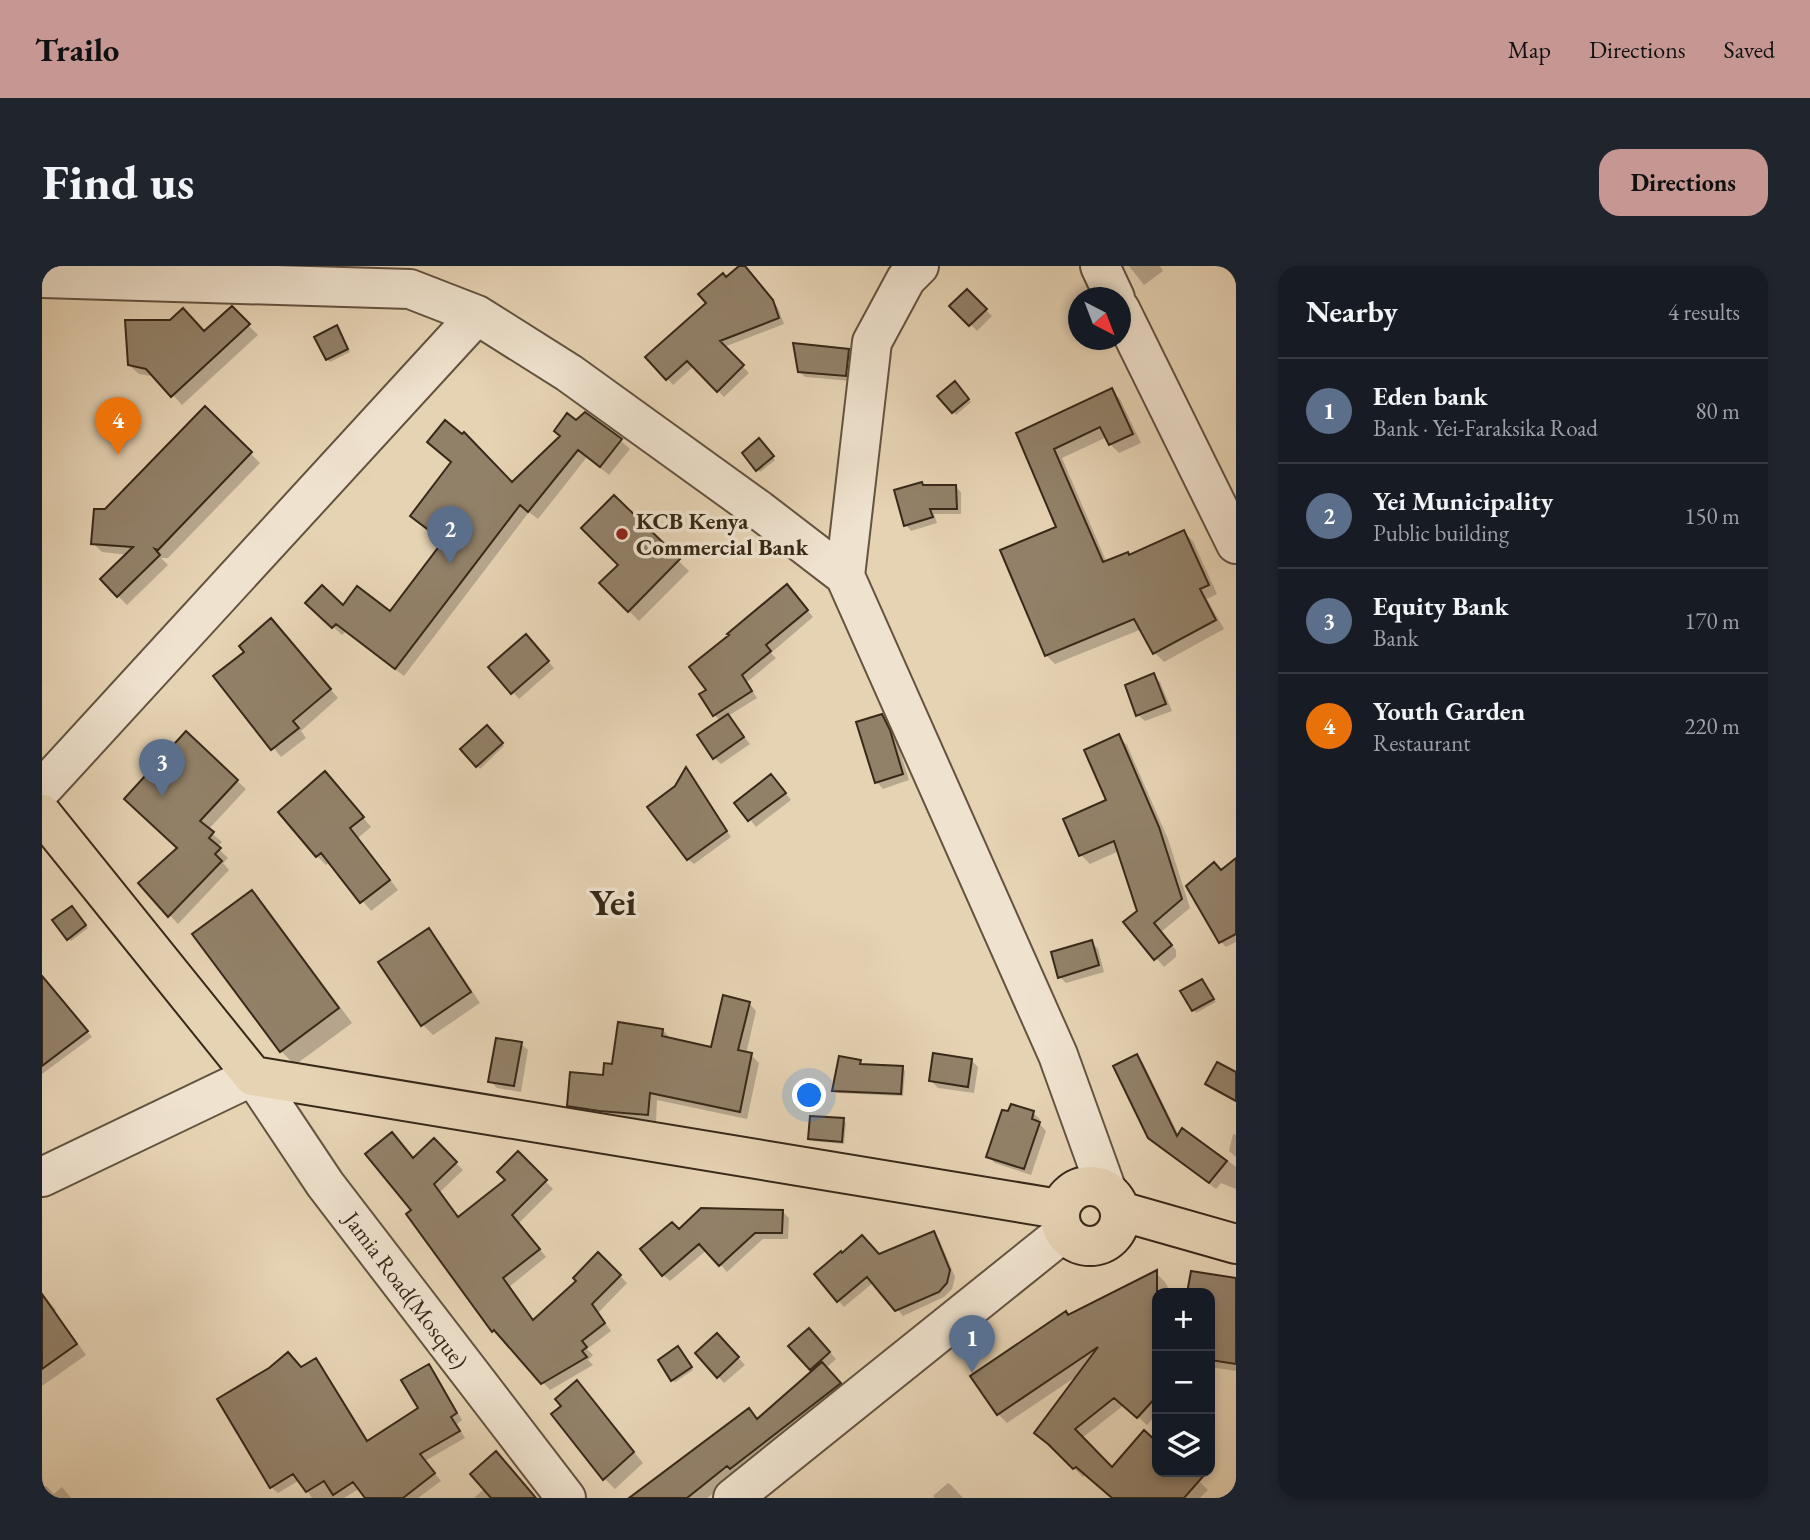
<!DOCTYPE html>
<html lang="en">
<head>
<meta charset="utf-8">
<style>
  :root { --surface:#171b24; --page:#20242c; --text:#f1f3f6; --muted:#9ea1a6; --line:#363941; --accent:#c59692 }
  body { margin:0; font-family:"EB Garamond",serif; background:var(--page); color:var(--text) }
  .controls { position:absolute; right:21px; bottom:21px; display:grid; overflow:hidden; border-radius:14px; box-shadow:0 4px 10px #0003 }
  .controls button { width:63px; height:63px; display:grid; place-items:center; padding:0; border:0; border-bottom:2px solid var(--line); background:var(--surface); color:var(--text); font:35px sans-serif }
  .compass { position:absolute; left:1026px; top:21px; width:63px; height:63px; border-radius:50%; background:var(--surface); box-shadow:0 4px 10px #0003; rotate:138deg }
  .you { position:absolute; left:768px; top:830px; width:24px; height:24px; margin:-18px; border:5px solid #fff; border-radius:50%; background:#1a73e8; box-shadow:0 0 0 10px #1a73e833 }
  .badge { display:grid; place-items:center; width:46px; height:46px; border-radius:50%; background:var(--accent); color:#fff; font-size:23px; font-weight:700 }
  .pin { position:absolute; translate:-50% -58px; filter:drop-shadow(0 2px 4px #0008) }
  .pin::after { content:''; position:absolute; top:37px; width:24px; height:21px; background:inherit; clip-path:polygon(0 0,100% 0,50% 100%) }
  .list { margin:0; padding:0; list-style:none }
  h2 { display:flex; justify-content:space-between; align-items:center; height:91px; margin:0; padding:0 28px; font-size:30px }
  h2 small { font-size:23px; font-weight:400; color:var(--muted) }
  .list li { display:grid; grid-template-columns:46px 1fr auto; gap:21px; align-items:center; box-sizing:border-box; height:105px; padding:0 28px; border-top:2px solid var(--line) }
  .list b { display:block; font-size:26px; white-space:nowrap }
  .list p { margin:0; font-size:23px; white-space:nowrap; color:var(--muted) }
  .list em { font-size:23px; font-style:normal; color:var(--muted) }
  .icon { flex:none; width:38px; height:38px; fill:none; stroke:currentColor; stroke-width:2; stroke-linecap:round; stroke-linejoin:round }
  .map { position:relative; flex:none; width:1194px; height:1232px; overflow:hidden; border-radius:21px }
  header { display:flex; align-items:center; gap:42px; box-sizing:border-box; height:98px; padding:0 35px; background:var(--accent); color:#111 }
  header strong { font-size:33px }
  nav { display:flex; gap:38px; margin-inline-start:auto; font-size:24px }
  .intro { display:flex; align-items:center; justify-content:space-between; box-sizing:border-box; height:168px; padding:0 42px }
  h1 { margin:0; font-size:49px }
  .button { padding:18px 32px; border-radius:21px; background:var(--accent); color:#111; font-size:24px; font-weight:700 }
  main { display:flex; gap:42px; padding:0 42px }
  aside { flex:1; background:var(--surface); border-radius:21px; box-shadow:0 4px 10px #0003 }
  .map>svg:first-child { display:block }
  .shadow { fill:#0003 }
  .building { fill:#928169; stroke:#372818; stroke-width:2 }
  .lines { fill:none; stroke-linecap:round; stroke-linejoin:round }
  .minor-casing { stroke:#63533f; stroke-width:42 }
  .major-casing { stroke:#372818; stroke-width:42 }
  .minor { stroke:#efe2ce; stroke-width:38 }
  .major { stroke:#e6d3b4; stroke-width:38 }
  .poi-dot { fill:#8f2418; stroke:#efe2ce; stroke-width:2.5 }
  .labels { text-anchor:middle; stroke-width:7; stroke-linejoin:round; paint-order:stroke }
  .poi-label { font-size:23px; font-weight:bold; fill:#372818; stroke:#efe2ce; text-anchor:start }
  .street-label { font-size:23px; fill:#372818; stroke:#efe2ce }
  .town-label { font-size:37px; font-weight:bold; fill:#372818; stroke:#efe2ce }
</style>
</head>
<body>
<header>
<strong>Trailo</strong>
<nav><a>Map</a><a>Directions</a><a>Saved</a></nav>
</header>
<div class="intro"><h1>Find us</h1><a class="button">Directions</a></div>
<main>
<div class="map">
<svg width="1194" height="1232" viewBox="0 0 1194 1232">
  <rect width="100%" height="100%" fill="#e6d3b4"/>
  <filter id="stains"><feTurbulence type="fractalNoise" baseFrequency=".00286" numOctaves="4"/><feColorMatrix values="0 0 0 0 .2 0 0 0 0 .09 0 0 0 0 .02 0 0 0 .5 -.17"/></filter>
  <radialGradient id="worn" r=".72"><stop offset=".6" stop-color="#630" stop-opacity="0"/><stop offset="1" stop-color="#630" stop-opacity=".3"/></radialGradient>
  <path class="shadow" d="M700,0L707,5L736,42L742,58L682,81L707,107L682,131L652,100L631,119L606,91L666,37L684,13Z
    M1087,0H1118L1121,5L1102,19Z
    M925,25L950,50L935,65L910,40Z
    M190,43L216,69L140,139L115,111L97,108L87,99L162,67Z
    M297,64L308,86L288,96L285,93Z
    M806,85L812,91L809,115L763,111L757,105Z
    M912,117L929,136L914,149L897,130Z
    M1069,124L1078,133L1099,177L1077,187L1068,178L1065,171L1020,192L1065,297L1088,291L1142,266L1151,275L1175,328L1165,333L1182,363L1122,396L1113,387L1100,363L1013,398L1004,389L1017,262L976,168Z
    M163,143L218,197L126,292H119L126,299L85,339L60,314L86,289L60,286L51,277L64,245Z
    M543,148L579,175L588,183L567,209L545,191L496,253L487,246L362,410L303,366L300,369L266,337L348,347L402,276L379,258L470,218Z
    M717,175L733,194L718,206L702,187Z
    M883,221H914L919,226V248H892L895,257L869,265L864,259Z
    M572,232L647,305L597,355L559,317L578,299Z
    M751,327L771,351L729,387L734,392L705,416L715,432L686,450L708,478L679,498L673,492L658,470L679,455L672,449L667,424Z
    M237,363L296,432L259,465L264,472L239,491L173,411Z
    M490,377L512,402L477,433L471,426Z
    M1111,410L1118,416L1130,445L1103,455L1096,449Z
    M840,450L847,457L854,472L867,514L841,523L835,516Z
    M445,461L462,480L438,503L420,484Z
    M144,468L204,523L166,564L180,576L175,581L186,592L181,597L187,604L136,658L98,617L137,582Z
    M1076,471L1085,479L1126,573L1148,642L1119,666L1134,684V691L1122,701L1084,657L1097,645L1077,585L1048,598L1039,589L1066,535Z
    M644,504L649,509L689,571L652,598L646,593L634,522Z
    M292,517L329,561L316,572L356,624L329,645L288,596L284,599L275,590Z
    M736,517L749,534L714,561L695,537Z
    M1194,594V676L1184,681L1179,676L1147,620L1179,606Z
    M209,626L223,640L310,757L253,799L239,785Z
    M33,645L46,662L29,675L26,672Z
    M387,664L397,675L438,737L391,769L381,759Z
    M1049,676L1056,683L1062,706L1024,717L1018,711Z
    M0,711L50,771L0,808Z
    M1160,715L1174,736L1154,747L1141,726Z
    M707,737L714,745L704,788L709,789L717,797L705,853L615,834L614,856L566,852L534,847L527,839L562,810L571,800L621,764L628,772L670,783Z
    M479,778L486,784L479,826L455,822L448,815Z
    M1094,790L1101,797L1137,870L1174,889L1176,887L1194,901V923L1179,917L1174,923L1115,878Z
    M929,794L936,801L932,827L896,822L889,815Z
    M818,796L822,800L860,802L863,805L861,830L795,827L792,824Z
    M1194,808V836L1172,824L1165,817Z
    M991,847L998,853L997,857L1004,865L989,909L953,897L946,890Z
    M801,854L804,857L802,878L771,875L768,872Z
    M1191,868L1194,869V891L1187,885Z
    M392,875L421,904L398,926L417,952L465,914L476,887L511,923L477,957L504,991L467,1021L492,1055L537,1015L556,988L585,1017L556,1047L569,1065L545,1083L551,1089L546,1094L551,1099L508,1124L460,1071L458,1072L451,1065L372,945V894Z
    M740,945L747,952L746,973H721L685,1006L665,984L628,1015L621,1009L637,965Z
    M891,967L897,973L913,1011L910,1023L902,1031L861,1050L832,1016L802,1041L774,1008L837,990Z
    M1114,1007L1123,1016L1129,1027H1115V1148L1105,1159L1082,1139L1040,1172L1070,1203L1102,1167L1115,1178V1206H1147L1166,1224L1158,1232H1071L1044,1208L1041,1211L1016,1186L994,1167L1038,1108L965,1157L956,1148L1027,1051Z
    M1150,1007L1194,1013V1105L1168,1101V1027H1147Z
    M0,1027L14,1044L13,1045L44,1089L0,1120Z
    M774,1071L794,1093L784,1102L807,1127L665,1232H590L716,1155L772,1105L749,1080Z
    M682,1076L703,1099L682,1117L676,1110Z
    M639,1085L651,1104L633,1116L630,1114Z
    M273,1094L280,1101L327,1176L379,1142L386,1100L393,1106L420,1154L415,1158L423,1172L383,1195L399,1215L376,1232H325L318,1222L302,1232H270L258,1214L236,1227L229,1221L259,1103Z
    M545,1130L555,1140L601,1197L573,1223L563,1213L517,1155Z
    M466,1201L493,1232H432Z
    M906,1217L909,1219L921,1232H893L891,1230Z
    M4,1220L12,1228L20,1221L29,1232H0V1223Z"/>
  <path class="building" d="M697,0H703L731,34L737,52L678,75L702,99L675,126L645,95L624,114L603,91L664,37L656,28L681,7L684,11Z
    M925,23L945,43L927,60L907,40Z
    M190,40L208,58L129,131L104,103L86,99L83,54H128L141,42L162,65Z
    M295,59L306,83L284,94L272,71Z
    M751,77L807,83L804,110L756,106Z
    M913,115L927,133L910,147L895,130Z
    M1070,122L1091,168L1067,179L1058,161L1012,183L1061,296L1086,286L1087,289L1142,264L1167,319L1158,323L1174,354L1111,388L1092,353L1003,390L958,284L1014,261L974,167Z
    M163,140L210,186L116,284L113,283L118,289L75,331L58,313L91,281L49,278L52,243H63Z
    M543,146L580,173L558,201L536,184L486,246L478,239L353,403L294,358L290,362L263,337L280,319L301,339L315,320L348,345L401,275L368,250L409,196L385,176L403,154L420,168L422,166L470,216L518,170L512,165L525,147L534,154Z
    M717,172L732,190L714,205L700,187Z
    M880,216L881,219H914L915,243H888L891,251L862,260L852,224Z
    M572,229L638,293L586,346L557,317L576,299L539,262Z
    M745,318L766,344L724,379L729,385L700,409L710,425L671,450L657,428L664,424L647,401L687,369L685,368Z
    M229,352L289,423L251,455L257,462L229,484L171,410L202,386L197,380Z
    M484,368L507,395L469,428L446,401Z
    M1112,407L1124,438L1094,450L1083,419Z
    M686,448L702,471L671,493L655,469Z
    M840,448L848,464L861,508L833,517L814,456Z
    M445,459L461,477L434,501L418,483Z
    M144,465L196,514L158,555L172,566L167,572L179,582L173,588L180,595L126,651L96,617L135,582L82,533Z
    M1077,468L1117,561L1140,633L1112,657L1130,679L1112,694L1081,656L1095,645L1072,575L1037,590L1021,553L1064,534L1042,484Z
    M644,501L685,565L645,594L605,541L633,520Z
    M283,505L322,551L308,562L348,614L318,637L279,587L274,591L236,546Z
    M729,508L744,527L706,555L692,537Z
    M1194,592V668L1177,677L1144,620L1172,596L1179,604Z
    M210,624L297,742L238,786L150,668Z
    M30,640L44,659L25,674L10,654Z
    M387,662L429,726L379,760L336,696Z
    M1050,674L1057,699L1016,712L1009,686Z
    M0,710L46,765L0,800Z
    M1160,713L1172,733L1150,745L1138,725Z
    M681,729L708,736L696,784L710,787L698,846L608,827L606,849L557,845L525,840L528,806L561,809L562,797L570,798L576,756L621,763L620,770L669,781Z
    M454,772L480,776L472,820L446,816Z
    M891,787L930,793L926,821L887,815Z
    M1095,788L1135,870L1140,862L1185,895L1167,917L1106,872L1071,800Z
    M797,790L819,794L818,798L861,800L859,828L790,825Z
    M1175,796L1194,806V835L1163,818Z
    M969,838L992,845L990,853L998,856L982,903L944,891L960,844L966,845Z
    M768,850L802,852L800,876L766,873Z
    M350,866L371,892L392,872L415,896L392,918L416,951L463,914L455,906L476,885L505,914L470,949L498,983L461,1012L491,1054L534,1015L531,1012L556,986L579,1009L550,1038L563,1057L540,1075L545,1081L540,1085L545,1091L499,1118L452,1064L450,1066L364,948L369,944L323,888Z
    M659,942L741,944L740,967H713L677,1000L657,978L620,1010L598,983L630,956L637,963Z
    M892,965L908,1004L905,1017L897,1026L853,1045L825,1011L795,1036L772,1008L799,985L800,987L820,969L837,988Z
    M1115,1004V1130L1095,1152L1072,1132L1033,1163L1070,1201L1102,1164L1115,1176V1206H1165L1142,1232H1070L1034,1201L1031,1203L1006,1178L992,1167L1056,1081L955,1149L928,1110L1024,1045L1026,1049Z
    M1149,1005L1194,1012V1098L1168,1094V1027H1145Z
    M0,1028L35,1078L0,1103Z
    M767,1062L788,1086L768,1104L746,1080Z
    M675,1067L697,1091L675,1112L653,1087Z
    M636,1080L650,1101L629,1115L616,1094Z
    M246,1086L259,1101L274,1092L325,1175L376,1142L359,1114L387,1098L415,1147L409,1151L418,1165L378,1188L393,1207L361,1232H323L311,1216L291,1229L282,1215L264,1226L251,1208L228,1222L175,1133L227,1102Z
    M780,1096L799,1117L688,1203L685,1200L645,1232H587L707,1142L715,1153Z
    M535,1114L592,1186L561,1214L509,1148L519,1140L513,1133Z
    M454,1185L494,1232H449L428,1208Z"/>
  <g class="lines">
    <g class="minor-casing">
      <path id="minor" d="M1058,0L1073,32
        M0,12L368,23L435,49L527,107L717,244L803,310L1016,789L1065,925
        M1078,43L1194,278
        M803,310L830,76L864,13L877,0
        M0,523L435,49
        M0,911L211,810L283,918L524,1232
        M691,1232L1021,967"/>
    </g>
    <g class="major-casing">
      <path id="major" d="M0,548L211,810L1017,943
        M1018 950a30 30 0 1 1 60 0a30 30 0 1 1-60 0Z
        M1078,945L1194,978"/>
    </g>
    <use href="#minor" class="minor"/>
    <use href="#major" class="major"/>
  </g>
  <circle class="poi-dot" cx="580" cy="268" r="7"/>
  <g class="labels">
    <g class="poi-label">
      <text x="594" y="263">KCB Kenya<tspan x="594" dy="26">Commercial Bank</tspan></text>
    </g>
    <g class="street-label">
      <text transform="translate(364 1024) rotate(53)" y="8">Jamia Road(Mosque)</text>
    </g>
    <g class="town-label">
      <text x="571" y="649">Yei</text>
    </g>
  </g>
  <rect width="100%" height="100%" filter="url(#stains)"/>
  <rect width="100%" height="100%" fill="url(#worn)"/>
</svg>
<div class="controls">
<button>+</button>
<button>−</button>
<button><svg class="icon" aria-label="layers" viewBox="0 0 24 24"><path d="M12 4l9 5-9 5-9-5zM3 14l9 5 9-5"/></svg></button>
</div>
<svg class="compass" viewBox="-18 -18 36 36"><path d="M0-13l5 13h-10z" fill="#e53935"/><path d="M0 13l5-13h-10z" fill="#9ea1a6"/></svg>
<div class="you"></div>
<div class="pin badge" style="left:930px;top:1107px;background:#5c6f8a">1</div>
<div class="pin badge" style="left:408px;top:298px;background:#5c6f8a">2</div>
<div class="pin badge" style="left:120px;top:531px;background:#5c6f8a">3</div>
<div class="pin badge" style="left:76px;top:189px;background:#e8710a">4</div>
</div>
<aside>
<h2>Nearby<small>4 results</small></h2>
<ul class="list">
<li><span class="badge" style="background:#5c6f8a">1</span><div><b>Eden bank</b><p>Bank · Yei-Faraksika Road</p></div><em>80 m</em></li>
<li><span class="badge" style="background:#5c6f8a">2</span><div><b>Yei Municipality</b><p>Public building</p></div><em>150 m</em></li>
<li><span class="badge" style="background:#5c6f8a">3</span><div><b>Equity Bank</b><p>Bank</p></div><em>170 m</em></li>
<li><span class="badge" style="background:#e8710a">4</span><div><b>Youth Garden</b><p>Restaurant</p></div><em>220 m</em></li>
</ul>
</aside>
</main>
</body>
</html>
